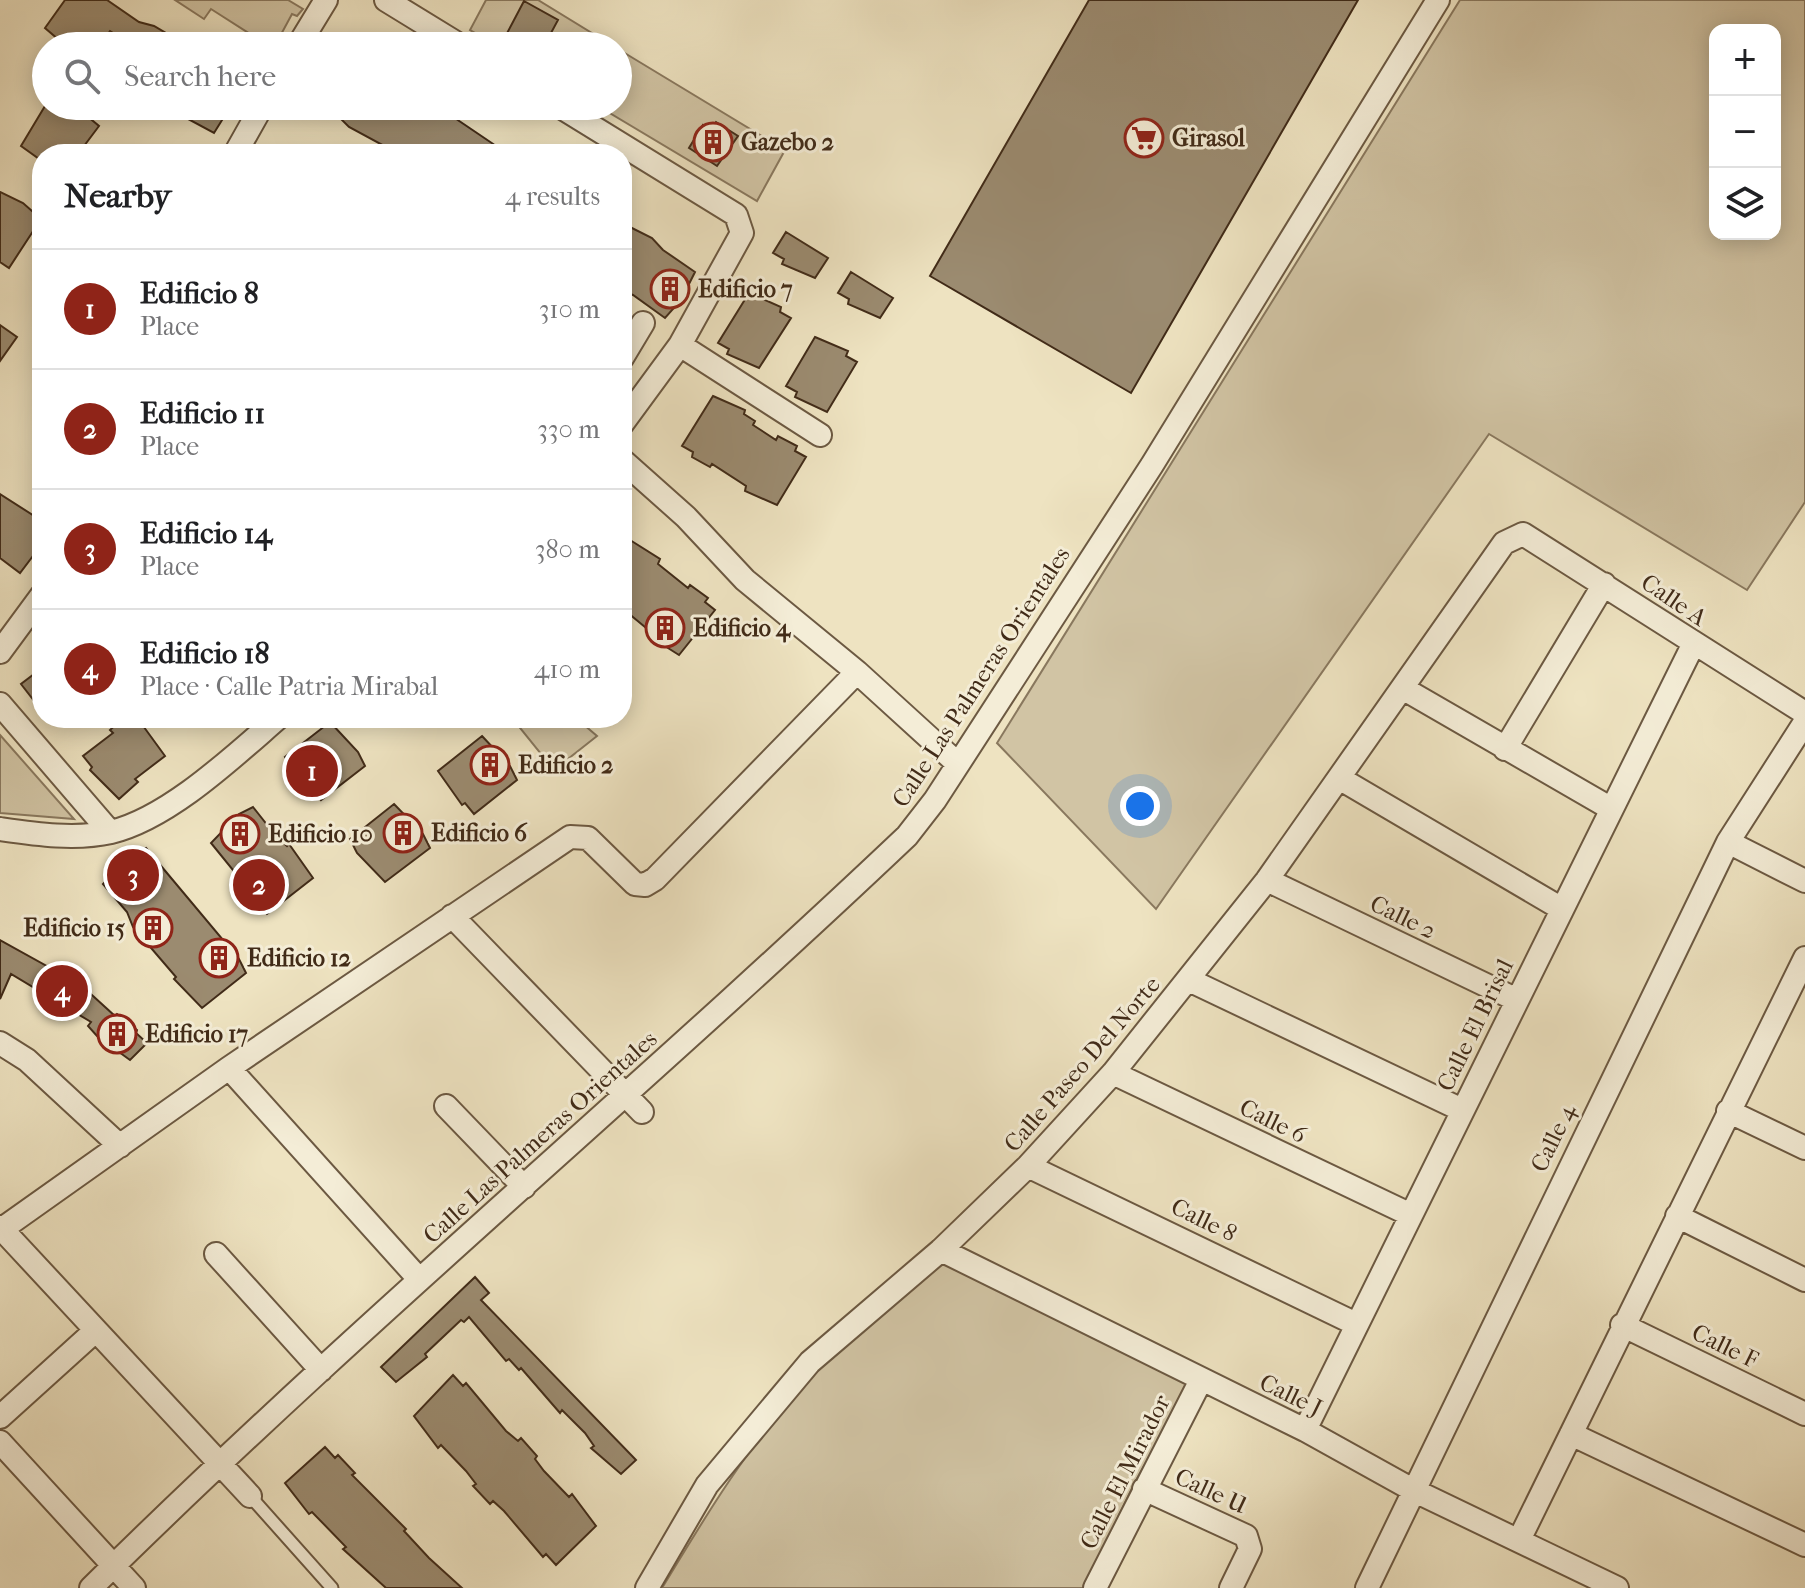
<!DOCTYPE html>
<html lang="en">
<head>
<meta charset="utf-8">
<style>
  :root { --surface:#fff; --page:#f6f6f6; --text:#202124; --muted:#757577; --line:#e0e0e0; --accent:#8f2418 }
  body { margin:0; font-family:"IM FELL French Canon",serif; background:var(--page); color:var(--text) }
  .controls { position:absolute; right:24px; top:24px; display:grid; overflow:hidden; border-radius:16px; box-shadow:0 4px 20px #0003 }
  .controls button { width:72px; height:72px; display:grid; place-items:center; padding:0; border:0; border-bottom:2px solid var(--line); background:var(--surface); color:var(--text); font:40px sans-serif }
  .you { position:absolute; left:1140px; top:806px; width:28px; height:28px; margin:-20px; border:6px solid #fff; border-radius:50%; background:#1a73e8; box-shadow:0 0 0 12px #1a73e833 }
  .badge { display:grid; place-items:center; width:52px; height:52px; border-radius:50%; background:var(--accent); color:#fff; font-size:26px; font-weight:700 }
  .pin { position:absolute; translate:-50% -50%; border:4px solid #fff; box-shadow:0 2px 8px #0006 }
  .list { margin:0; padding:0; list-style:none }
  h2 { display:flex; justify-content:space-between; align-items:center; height:104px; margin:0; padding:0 32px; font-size:34px }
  h2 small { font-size:26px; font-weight:400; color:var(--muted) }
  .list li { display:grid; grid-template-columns:52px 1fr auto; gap:24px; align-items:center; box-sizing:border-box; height:120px; padding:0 32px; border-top:2px solid var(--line) }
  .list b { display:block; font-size:30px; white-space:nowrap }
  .list p { margin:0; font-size:26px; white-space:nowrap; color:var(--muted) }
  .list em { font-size:26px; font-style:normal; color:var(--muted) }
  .icon { flex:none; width:44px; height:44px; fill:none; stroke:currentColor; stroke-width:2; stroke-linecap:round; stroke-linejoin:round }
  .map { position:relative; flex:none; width:1805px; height:1588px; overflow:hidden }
  .search { position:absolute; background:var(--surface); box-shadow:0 4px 20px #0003; left:32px; top:32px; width:600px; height:88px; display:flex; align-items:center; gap:20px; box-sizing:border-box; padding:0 28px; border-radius:44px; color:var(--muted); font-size:30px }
  .panel { position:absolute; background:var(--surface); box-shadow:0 4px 20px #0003; left:32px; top:144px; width:600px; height:584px; border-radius:32px }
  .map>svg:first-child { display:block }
  .green { fill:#d1c4a4; stroke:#89785e; stroke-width:2; fill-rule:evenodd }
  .building { fill:#9b8b70; stroke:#412b18; stroke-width:2 }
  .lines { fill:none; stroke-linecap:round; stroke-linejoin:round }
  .lane-casing { stroke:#6c5942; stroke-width:15 }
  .street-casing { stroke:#6c5942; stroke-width:26 }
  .lane { stroke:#f4edd7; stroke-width:11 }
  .street { stroke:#f4edd7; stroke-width:22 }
  .labels { text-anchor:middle; stroke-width:6; stroke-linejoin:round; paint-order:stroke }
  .poi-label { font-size:24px; font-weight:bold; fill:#412b18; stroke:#f4edd7; text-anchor:start }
  .street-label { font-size:24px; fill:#412b18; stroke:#f4edd7 }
</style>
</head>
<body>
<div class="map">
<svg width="1805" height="1588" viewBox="0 0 1805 1588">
  <rect width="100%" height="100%" fill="#eee3c1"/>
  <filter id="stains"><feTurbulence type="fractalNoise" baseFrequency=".0025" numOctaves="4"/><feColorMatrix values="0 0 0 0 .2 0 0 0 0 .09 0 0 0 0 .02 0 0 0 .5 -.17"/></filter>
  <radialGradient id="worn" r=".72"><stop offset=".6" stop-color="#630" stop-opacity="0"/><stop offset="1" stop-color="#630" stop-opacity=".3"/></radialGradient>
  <path class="green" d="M175,0H288L303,9L297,16L292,14L278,40L281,46H269L211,9L204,19Z
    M486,0H538L613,46H498L470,30Z
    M1460,0H1805V502L1747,590L1489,434L1156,909L997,743ZM1715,30H1775V234H1715Z
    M618,49L785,150L757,201L598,106H618Z
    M512,718H576L597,736L554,770Z
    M0,735L74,819L0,813Z
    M942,1261L1190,1385L1135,1482L1084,1588H662C698,1529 733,1470 777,1416C824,1357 886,1311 942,1261Z"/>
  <path class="building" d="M65,0H107L139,22L154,26L188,46H134L110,31L100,46H66L45,28Z
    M1089,0H1358L1131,393L930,276Z
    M524,1L558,20L544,46H522L505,37Z
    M45,106H75L99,126L78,154H42V161L21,146Z
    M164,106H218L227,112L214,133Z
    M346,106H437L508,154H399L349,127L338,116Z
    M716,122L738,136L717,166L689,148L703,125L710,130Z
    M0,192L23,203L41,219L9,268L0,262Z
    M622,223L652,238L663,250L695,272L681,300L665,318L633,295L622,291Z
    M786,232L828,258L815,278L782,264L784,259L773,253Z
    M851,272L893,298L880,318L848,304L849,299L838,293Z
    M749,293L781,307L780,312L791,318L759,368L727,354L729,349L718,343Z
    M0,325L17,337L0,361Z
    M815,337L848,351L846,356L857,362L827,412L795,397L797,392L786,386Z
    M713,396L745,410L744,414L755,421L753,425L776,440L778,436L797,446L795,451L806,457L777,505L745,491L746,486L712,464L710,467L692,457L693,452L682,446Z
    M0,494L42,521V544L20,573L0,558Z
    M630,540L660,559L658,564L688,588L690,585L708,598L705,602L715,610L679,655L649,636L651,632L622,608V550Z
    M42,668V711L21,684Z
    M123,718L141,723L165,756L135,779L138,782L119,799L90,770L92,767L83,756L113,733L110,730Z
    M330,722L358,752L365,766L321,800L312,789L309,791L285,757Z
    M482,736L510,766L517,780L474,814L465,803L462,805L438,771Z
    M394,804L423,834L430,848L385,882L357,853L350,839Z
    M253,807L276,836L287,846L289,844L313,878L267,914L239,884L233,870L211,843L239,814Z
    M146,848L239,959L246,973L202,1008L174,979L176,977L133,927L127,912L103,884L132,855Z
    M0,940L81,985L115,1016L117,1014L137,1030L136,1033L147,1043L130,1060L97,1036L88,1026L91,1022L11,974L0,999Z
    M475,1277L489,1293L481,1300L636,1460L621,1474L591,1448L594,1446L585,1433L562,1410L560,1413L521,1368L519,1370L509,1359L506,1361L469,1317L464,1322L461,1320L425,1354L427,1357L396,1382L381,1367Z
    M453,1375L463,1386L466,1383L506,1431L518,1441L521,1438L537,1456L535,1459L544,1471L569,1497L572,1494L596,1526L556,1565L546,1554L543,1557L504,1511L493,1501L490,1504L473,1486L476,1484L466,1471L441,1445L438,1448L414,1416Z
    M325,1447L335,1458L338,1455L355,1473L352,1475L406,1529L404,1531L429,1558L462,1588H386L343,1549L346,1547L312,1512L309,1514L285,1483Z"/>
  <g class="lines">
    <g class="lane-casing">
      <path id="lane" d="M250,1496L332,1588"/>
    </g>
    <g class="street-casing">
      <path id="street" d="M386,0L461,46
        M298,46L326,0
        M559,106L736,215L742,233L680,345L622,424
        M235,154L262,106
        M680,345L820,435
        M622,358L643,323
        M622,460L686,517L745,580L857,672L958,764
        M0,652L42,595
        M1404,689L1610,808
        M0,704L110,832
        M1505,749L1604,584
        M1339,778L1562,909
        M0,829C35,834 75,840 111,832C169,818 233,757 278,718
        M1728,842L1805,881
        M1267,880L1517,1000
        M452,916L642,1112
        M1189,980L1462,1110
        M0,1043L27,1060L120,1146
        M229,1068L419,1279
        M1113,1073L1411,1215
        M446,1106L524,1187
        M1728,1111L1805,1148
        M1028,1166L1356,1324
        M1677,1216L1805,1280
        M0,1227L250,1496
        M2,1229L229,1068L570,837L588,838L635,884L645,885L655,879L857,672
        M941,1250L1305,1430L1413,1490L1617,1588
        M216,1254L321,1370
        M1622,1325L1805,1414
        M0,1417L94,1332
        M1305,1430L1693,645
        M1571,1434L1805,1545
        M0,1442L134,1588
        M1144,1489L1246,1536L1250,1549L1231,1588
        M1519,1540L1805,958
        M91,1588C354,1328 638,1091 907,836L935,800L1152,465L1438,0
        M647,1588L707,1485L810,1362L941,1250L1028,1166L1113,1073L1267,880L1504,543L1523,534L1805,713
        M1095,1588L1201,1380
        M1367,1588L1728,842L1805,722"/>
    </g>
    <use href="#lane" class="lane"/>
    <use href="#street" class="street"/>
  </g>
  <defs>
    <g id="supermarket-ring" transform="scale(2)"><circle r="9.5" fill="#f4edd7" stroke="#8f2418" stroke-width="1.5"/><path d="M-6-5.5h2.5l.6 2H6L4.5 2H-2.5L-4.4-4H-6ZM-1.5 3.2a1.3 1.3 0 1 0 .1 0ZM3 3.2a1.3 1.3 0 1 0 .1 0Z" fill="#8f2418"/></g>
    <g id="building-ring" transform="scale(2)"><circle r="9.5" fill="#f4edd7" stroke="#8f2418" stroke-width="1.5"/><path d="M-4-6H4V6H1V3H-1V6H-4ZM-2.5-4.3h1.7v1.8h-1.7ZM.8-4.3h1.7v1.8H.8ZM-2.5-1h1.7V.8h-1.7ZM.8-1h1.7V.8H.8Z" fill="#8f2418"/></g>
  </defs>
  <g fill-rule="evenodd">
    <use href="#supermarket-ring" x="1144" y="138"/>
    <use href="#building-ring" x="713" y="142"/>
    <use href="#building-ring" x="670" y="289"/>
    <use href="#building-ring" x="665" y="628"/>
    <use href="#building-ring" x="490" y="765"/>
    <use href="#building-ring" x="403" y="833"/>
    <use href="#building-ring" x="240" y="834"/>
    <use href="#building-ring" x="153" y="928"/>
    <use href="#building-ring" x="219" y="958"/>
    <use href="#building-ring" x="117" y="1034"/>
  </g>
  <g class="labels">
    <g class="poi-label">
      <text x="1172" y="146">Girasol</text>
      <text x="741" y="150">Gazebo 2</text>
      <text x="698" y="297">Edificio 7</text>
      <text x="693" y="636">Edificio 4</text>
      <text x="518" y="773">Edificio 2</text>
      <text x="431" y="841">Edificio 6</text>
      <text x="268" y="842">Edificio 10</text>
      <text x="125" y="936" text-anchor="end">Edificio 15</text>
      <text x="247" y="966">Edificio 12</text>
      <text x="145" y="1042">Edificio 17</text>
    </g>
    <g class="street-label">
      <text transform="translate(1674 600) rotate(34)" y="8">Calle A</text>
      <text transform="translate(981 677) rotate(-57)" y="8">Calle Las Palmeras Orientales</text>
      <text transform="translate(1403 917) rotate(26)" y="8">Calle 2</text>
      <text transform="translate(1475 1025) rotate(-64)" y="8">Calle El Brisal</text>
      <text transform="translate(1082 1064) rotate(-49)" y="8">Calle Paseo Del Norte</text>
      <text transform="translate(1273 1121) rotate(26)" y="8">Calle 6</text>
      <text transform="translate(540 1137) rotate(-42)" y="8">Calle Las Palmeras Orientales</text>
      <text transform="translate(1553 1138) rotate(-64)" y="8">Calle 4</text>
      <text transform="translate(1204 1220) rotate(26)" y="8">Calle 8</text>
      <text transform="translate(1725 1346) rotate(26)" y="8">Calle F</text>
      <text transform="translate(1291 1395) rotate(26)" y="8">Calle J</text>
      <text transform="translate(1125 1472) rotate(-63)" y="8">Calle El Mirador</text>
      <text transform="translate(1211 1491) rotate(25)" y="8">Calle U</text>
    </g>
  </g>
  <rect width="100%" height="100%" filter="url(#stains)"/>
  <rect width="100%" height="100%" fill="url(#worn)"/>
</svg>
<div class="controls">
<button>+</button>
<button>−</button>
<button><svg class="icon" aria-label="layers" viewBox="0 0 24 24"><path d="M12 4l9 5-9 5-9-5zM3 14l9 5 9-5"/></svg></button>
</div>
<div class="you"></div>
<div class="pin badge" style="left:312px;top:771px">1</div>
<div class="pin badge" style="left:259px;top:885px">2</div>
<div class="pin badge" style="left:133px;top:875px">3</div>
<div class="pin badge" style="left:62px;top:991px">4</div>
<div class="search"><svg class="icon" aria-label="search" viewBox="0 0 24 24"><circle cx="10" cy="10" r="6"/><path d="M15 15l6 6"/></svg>Search here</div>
<section class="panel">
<h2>Nearby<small>4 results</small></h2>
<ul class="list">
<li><span class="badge">1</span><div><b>Edificio 8</b><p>Place</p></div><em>310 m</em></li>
<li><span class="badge">2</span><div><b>Edificio 11</b><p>Place</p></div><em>330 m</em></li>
<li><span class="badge">3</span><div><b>Edificio 14</b><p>Place</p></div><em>380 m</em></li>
<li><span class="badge">4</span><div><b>Edificio 18</b><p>Place · Calle Patria Mirabal</p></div><em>410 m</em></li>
</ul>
</section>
</div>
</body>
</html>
